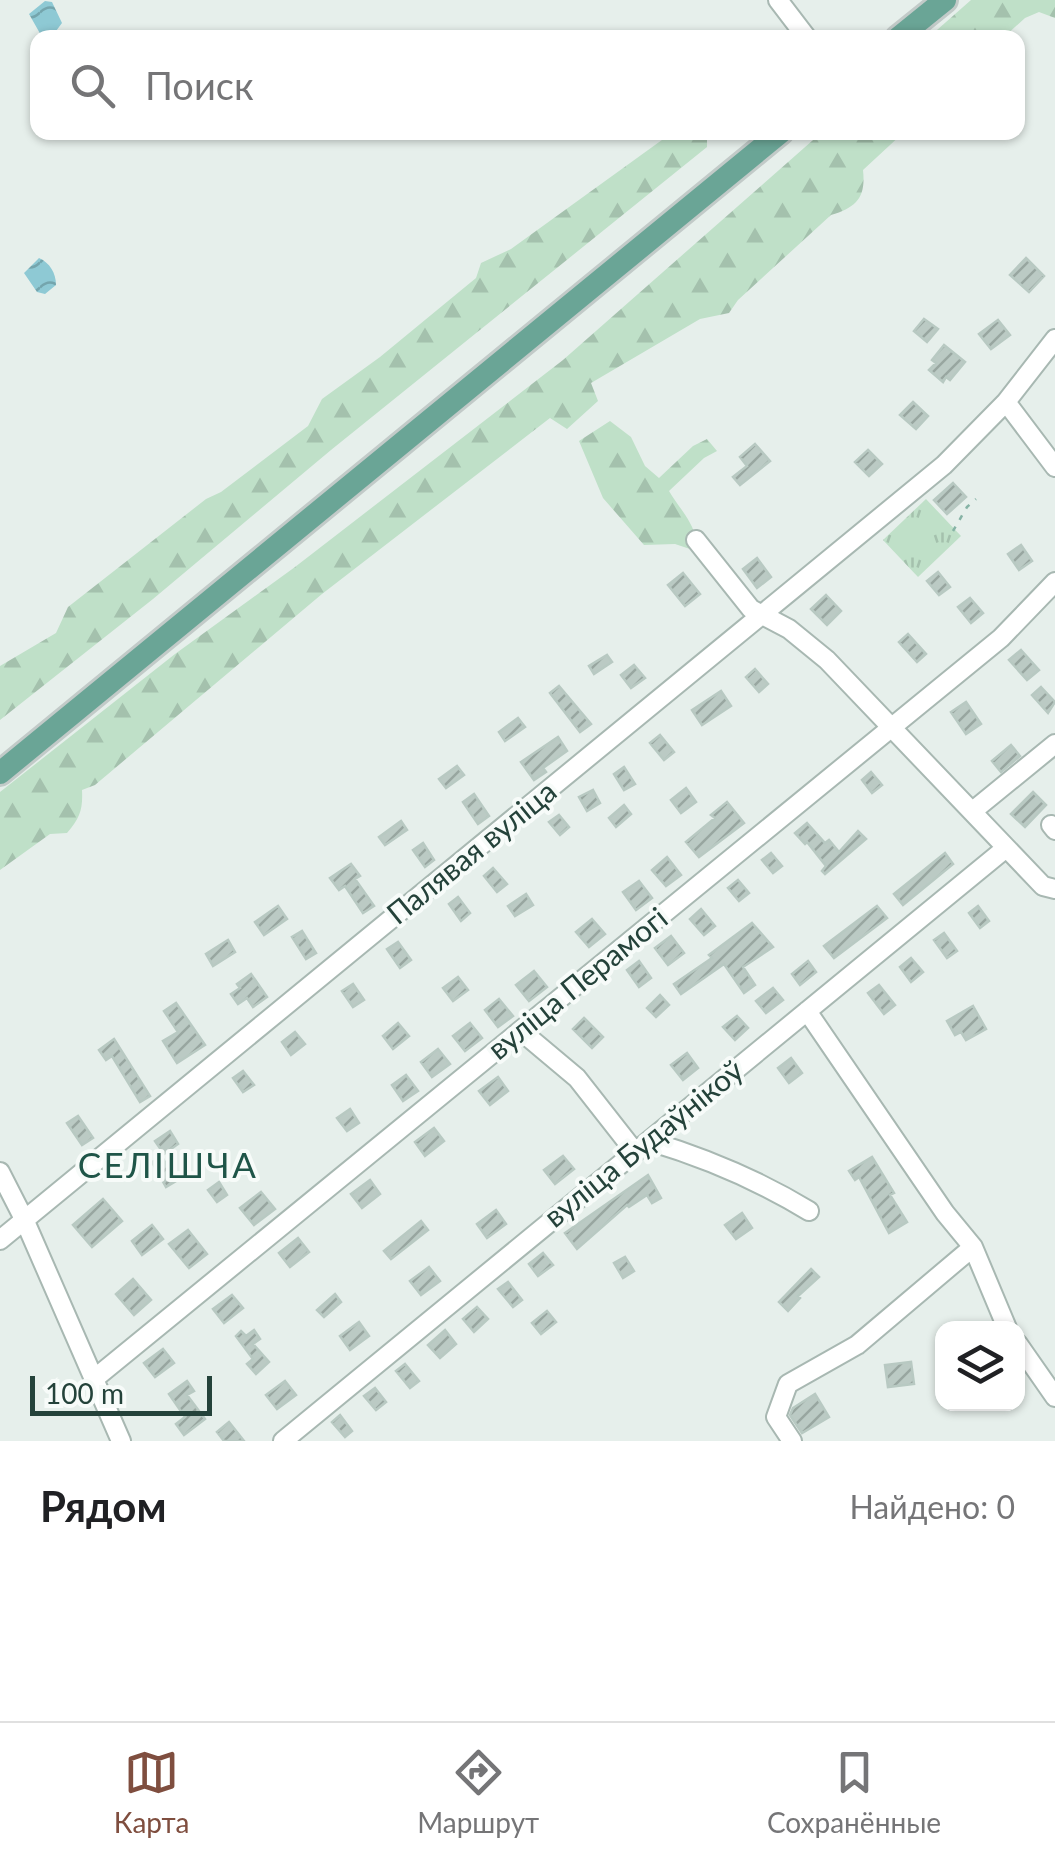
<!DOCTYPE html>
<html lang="ru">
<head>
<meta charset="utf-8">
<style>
  :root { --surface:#fff; --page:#f2f2f2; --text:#202124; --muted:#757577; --line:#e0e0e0; --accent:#7f4e3f }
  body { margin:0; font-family:Lato,sans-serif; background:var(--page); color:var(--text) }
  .controls { position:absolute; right:30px; bottom:30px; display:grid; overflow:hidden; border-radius:20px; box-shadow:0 2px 8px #0004 }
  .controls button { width:90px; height:90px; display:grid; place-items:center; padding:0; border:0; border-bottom:2px solid var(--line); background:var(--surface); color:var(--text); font:50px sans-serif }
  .scale { position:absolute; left:30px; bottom:25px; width:182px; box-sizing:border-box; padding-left:10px; border:5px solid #24423a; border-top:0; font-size:28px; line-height:35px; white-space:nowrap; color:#24423a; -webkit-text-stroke:8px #f7fbf9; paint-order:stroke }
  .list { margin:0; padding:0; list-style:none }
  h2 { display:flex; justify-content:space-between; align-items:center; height:130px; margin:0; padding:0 40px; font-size:42px }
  h2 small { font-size:32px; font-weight:400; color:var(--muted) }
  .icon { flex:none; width:55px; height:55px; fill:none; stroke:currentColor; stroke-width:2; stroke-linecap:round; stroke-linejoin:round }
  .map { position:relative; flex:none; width:1055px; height:1441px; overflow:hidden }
  .search { position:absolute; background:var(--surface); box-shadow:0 2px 8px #0004; left:30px; right:30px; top:30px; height:110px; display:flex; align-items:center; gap:25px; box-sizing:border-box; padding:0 35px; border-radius:20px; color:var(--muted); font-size:38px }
  .sheet { height:280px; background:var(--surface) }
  nav { display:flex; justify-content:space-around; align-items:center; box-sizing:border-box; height:140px; border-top:2px solid var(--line); background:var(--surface); font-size:28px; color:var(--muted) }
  nav a { display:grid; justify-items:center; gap:5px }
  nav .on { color:var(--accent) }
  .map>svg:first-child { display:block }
  .grass { fill:url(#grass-tufts) }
  .forest { fill:url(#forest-firs) }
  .water { fill:url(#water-waves) }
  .building { fill:url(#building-hatch); stroke:#b8c9c2; stroke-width:2.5 }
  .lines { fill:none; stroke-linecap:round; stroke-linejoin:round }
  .minor-casing { stroke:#a8b8b2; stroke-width:22 }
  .major-casing { stroke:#c2cac8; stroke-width:28 }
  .path { stroke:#86b3a5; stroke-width:2.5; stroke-dasharray:5 8; stroke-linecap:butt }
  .minor { stroke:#fff; stroke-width:18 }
  .major { stroke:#6aa596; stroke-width:22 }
  .labels { text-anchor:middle; stroke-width:8; stroke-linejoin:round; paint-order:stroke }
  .street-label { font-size:30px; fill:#24423a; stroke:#f7fbf9 }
  .quarter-label { font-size:35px; letter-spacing:2.5px; fill:#1f5548; stroke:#f7fbf9 }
</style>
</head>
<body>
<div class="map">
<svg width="1055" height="1441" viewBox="0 0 1055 1441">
  <defs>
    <pattern id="grass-tufts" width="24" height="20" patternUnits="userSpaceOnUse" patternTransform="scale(2.5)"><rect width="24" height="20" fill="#bfe0c8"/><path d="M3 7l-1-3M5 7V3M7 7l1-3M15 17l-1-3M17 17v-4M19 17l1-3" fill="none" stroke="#a4c1ad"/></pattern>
    <pattern id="forest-firs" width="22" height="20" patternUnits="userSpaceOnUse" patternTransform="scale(2.5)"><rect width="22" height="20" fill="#bfe0c8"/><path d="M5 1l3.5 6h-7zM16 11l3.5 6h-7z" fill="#a4c1ad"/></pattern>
    <pattern id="water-waves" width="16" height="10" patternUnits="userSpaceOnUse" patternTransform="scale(2.5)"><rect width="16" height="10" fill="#8ec9d4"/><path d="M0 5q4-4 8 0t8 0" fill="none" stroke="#74a5ad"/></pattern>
    <pattern id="building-hatch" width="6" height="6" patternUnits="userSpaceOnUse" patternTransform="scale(2.5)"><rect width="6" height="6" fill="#bbcac4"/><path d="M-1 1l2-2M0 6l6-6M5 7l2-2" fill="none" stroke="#98a6a0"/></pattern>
  </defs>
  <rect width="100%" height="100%" fill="#e6efeb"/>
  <path class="grass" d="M926,499L961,536L918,577L883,540Z"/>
  <path class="forest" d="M971,0H1055V18L1039,12L1025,18L1004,37H929Z
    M673,132L707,133V147L331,450L153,599L0,720V666L56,633L68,607L206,499L221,492L308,426L322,399L380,357L476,278L481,263L511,249Z
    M821,133H903L863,170C866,197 857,207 831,215L738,300L729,313L700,319L591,383L598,401L567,429L550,418L322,594L95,785L82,790C83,809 80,818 67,833L50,834L0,870V792L175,654L295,567L563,360Z
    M610,421L631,437L645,466L659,478L693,446L707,439L717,451L704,458L669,491C679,508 693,521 696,540L690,549L675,544L644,545L603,498L579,441Z"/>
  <path class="water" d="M45,1L52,2L62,23L53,35L42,37L29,14Z
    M39,258C50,263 56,273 56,285L45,294L37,292L24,273Z"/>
  <path class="building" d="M1026,258L1044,276L1029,292L1010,275Z
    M924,319L938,329L927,342L914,331Z
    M998,320L1010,335L991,349L979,334Z
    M944,345L965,362L950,380L946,377L943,382L929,370L936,363L932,360Z
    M913,402L928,416L916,429L900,415Z
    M755,444L770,461L740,485L733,477L747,466L740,457Z
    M868,450L882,464L869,476L855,462Z
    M953,483L966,497L947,514L934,500Z
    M1021,545L1032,561L1019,570L1008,554Z
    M757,558L771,577L757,588L743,569Z
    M938,572L950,587L939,595L927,581Z
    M683,573L700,594L685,606L668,585Z
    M826,595L841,611L827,625L811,609Z
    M970,598L983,613L971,623L958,607Z
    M908,634L926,654L917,662L899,642Z
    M1021,650L1039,670L1027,680L1009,660Z
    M607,655L612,662L594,674L589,666Z
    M634,665L645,678L631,688L621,675Z
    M755,669L768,684L759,692L746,677Z
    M559,686L591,724L580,732L550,693Z
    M1041,687L1055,702L1048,713L1032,695Z
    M721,691L731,706L702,725L692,710Z
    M966,702L981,724L966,734L951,712Z
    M518,718L525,727L505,741L499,732Z
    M660,735L674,752L664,760L650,743Z
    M558,737L567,751L543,768L546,772L534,780L521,762Z
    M1011,745L1020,756L1001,772L992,761Z
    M457,766L464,775L446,788L439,779Z
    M624,767L635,784L624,790L614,774Z
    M871,772L882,785L872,793L862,780Z
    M686,788L696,802L681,813L671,800Z
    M593,790L600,803L587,811L579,797Z
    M1033,792L1046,805L1025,827L1011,814Z
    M474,794L489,816L478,824L463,802Z
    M727,802L744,823L699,857L686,842L715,818L711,815Z
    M624,805L631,814L616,827L609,818Z
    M559,815L569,827L560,835L549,822Z
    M401,821L407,830L385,845L379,837Z
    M807,823L825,843L829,840L839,852L858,831L866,839L825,874L822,871L826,866L807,842L805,844L795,833Z
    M423,843L434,860L425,867L413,850Z
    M771,853L782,866L773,873L762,860Z
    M945,853L953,864L903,905L894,894Z
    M667,857L681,875L666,886L652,870Z
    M351,864L360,876L355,879L374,906L363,913L345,886L339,890L330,878Z
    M493,868L507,884L497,892L484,876Z
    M738,880L749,893L739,901L728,888Z
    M639,881L652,898L636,910L623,892Z
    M526,894L533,905L515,916L508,906Z
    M458,897L470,913L461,921L449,904Z
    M278,906L287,919L264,935L255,922Z
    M877,906L887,918L834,958L824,946Z
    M978,906L989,921L980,928L969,913Z
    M701,909L715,926L704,935L690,919Z
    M592,919L605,934L589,947L576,932Z
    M752,923L773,947L743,967L755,985L744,993L724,964L681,994L674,984L712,958L709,955Z
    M302,931L316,953L306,959L292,937Z
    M944,933L957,951L947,958L934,940Z
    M671,936L684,953L668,965L655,948Z
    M228,940L235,952L213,966L206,954Z
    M398,942L411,960L400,968L387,949Z
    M911,958L923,972L911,982L900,967Z
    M639,961L651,978L639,987L627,970Z
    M808,961L816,972L800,985L792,974Z
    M534,971L547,987L529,1001L516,985Z
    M251,974L267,997L253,1007L247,998L238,1004L231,994L240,988L237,984Z
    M458,977L468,990L453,1001L443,988Z
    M353,984L364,1000L353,1007L342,991Z
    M879,985L895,1005L884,1014L868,993Z
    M773,988L783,1000L766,1013L756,1001Z
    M660,995L669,1005L656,1017L647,1008Z
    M499,999L513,1016L498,1027L485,1010Z
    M176,1003L205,1045L177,1063L163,1041L178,1032L164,1011Z
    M973,1006L986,1029L966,1040L961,1032L955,1035L947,1021Z
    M737,1016L748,1028L735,1040L723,1027Z
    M584,1018L603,1037L592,1048L573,1029Z
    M398,1023L409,1036L393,1049L383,1036Z
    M470,1023L482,1038L465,1051L453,1036Z
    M295,1032L305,1044L291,1055L282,1042Z
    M114,1039L150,1096L140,1102L112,1056L106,1060L99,1050Z
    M438,1049L450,1064L432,1077L421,1062Z
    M687,1053L698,1068L683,1080L671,1065Z
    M791,1058L802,1073L789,1083L778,1068Z
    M243,1071L254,1085L243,1092L233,1078Z
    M406,1075L418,1091L403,1101L392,1085Z
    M498,1077L508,1091L490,1105L479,1091Z
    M350,1109L359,1123L347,1131L337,1118Z
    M78,1116L93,1138L82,1145L67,1123Z
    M434,1128L444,1141L425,1156L415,1142Z
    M170,1131L178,1144L164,1154L155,1141Z
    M563,1156L574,1169L555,1184L544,1170Z
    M162,1157L176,1181L166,1187L152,1162Z
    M872,1157L894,1193L890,1195L907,1222L889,1233L859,1177L855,1180L849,1171Z
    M648,1175L661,1198L652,1203L647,1195L629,1207L627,1205L577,1249L565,1233Z
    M370,1180L380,1194L362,1208L351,1194Z
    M219,1182L227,1195L217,1202L208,1190Z
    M261,1192L275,1209L254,1225L240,1208Z
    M103,1199L122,1221L92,1247L73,1225Z
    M496,1210L506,1224L487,1238L477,1224Z
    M742,1213L752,1228L736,1239L725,1225Z
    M421,1221L428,1230L391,1259L384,1251Z
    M152,1225L163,1239L142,1255L132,1241Z
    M188,1230L207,1254L189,1268L169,1244Z
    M298,1238L309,1252L290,1267L279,1253Z
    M543,1253L553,1265L538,1276L529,1264Z
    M625,1257L634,1271L623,1278L614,1263Z
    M429,1267L440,1281L421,1295L410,1281Z
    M811,1269L819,1277L798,1296L800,1298L788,1311L779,1302Z
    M133,1279L151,1300L134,1315L116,1294Z
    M508,1282L522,1300L513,1307L498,1289Z
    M335,1294L341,1302L324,1317L317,1310Z
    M232,1295L243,1308L224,1323L213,1309Z
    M477,1307L488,1319L474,1332L463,1319Z
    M547,1311L556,1322L541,1334L532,1323Z
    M359,1322L369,1336L350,1350L340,1336Z
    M254,1330L260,1339L253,1344L269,1362L256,1374L247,1364L253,1359L236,1336L241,1331L246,1336Z
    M445,1330L456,1344L440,1358L428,1345Z
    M163,1349L174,1363L155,1377L144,1363Z
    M911,1362L914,1384L888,1387L885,1365Z
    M405,1364L419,1381L410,1388L396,1371Z
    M187,1381L194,1391L187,1395L205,1419L184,1435L176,1424L185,1417L169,1394Z
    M285,1381L296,1395L277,1409L266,1395Z
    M375,1388L386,1402L376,1410L364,1396Z
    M815,1394L829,1417L802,1433L790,1415L793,1408Z
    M340,1415L352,1431L345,1437L332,1422Z
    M229,1422L244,1441H224L217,1432Z"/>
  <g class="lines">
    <g class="minor-casing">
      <path id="minor" d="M778,0L807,38
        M1006,402L1055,467
        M696,540L751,609L789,629L827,660L1043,886L1055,889
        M974,810L1055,744
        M1051,825L1055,830
        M807,1011L945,1213L973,1247L1007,1328
        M521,1031L577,1078L635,1152
        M649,1141C706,1158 758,1180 809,1211
        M0,1172L24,1219L121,1441
        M0,1240L944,465L1006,402L1055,339
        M1018,1344L1055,1397
        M94,1379L1001,638L1055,582
        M283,1441L1006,848
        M792,1441L776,1417L788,1384L857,1345L973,1247"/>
    </g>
    <g class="major-casing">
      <path id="major" d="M898,38L945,0
        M0,773L781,132"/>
    </g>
    <path class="path" d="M953,531L967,507L976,499"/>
    <use href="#minor" class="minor"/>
    <use href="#major" class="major"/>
  </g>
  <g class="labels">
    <g class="street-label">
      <text transform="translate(472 853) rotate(-39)" y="10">Палявая вуліца</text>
      <text transform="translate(578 984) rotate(-39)" y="10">вуліца Перамогі</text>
      <text transform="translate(644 1144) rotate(-39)" y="10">вуліца Будаўнікоў</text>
    </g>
    <g class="quarter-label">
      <text x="168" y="1178">СЕЛІШЧА</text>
    </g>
  </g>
</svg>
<div class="controls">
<button><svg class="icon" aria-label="layers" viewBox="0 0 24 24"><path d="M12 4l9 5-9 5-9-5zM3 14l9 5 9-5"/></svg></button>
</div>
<div class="scale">100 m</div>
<div class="search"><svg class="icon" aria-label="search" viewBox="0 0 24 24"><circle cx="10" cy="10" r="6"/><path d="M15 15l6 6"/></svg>Поиск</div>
</div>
<section class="sheet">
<h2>Рядом<small>Найдено: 0</small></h2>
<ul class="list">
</ul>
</section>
<nav>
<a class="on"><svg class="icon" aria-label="map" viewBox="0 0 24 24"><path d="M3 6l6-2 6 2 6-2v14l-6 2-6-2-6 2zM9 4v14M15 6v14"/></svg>Карта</a>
<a><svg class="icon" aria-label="directions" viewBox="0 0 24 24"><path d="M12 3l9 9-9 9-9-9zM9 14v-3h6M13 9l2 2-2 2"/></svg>Маршрут</a>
<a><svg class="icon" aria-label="saved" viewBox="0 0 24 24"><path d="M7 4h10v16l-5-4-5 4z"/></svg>Сохранённые</a>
</nav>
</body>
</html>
